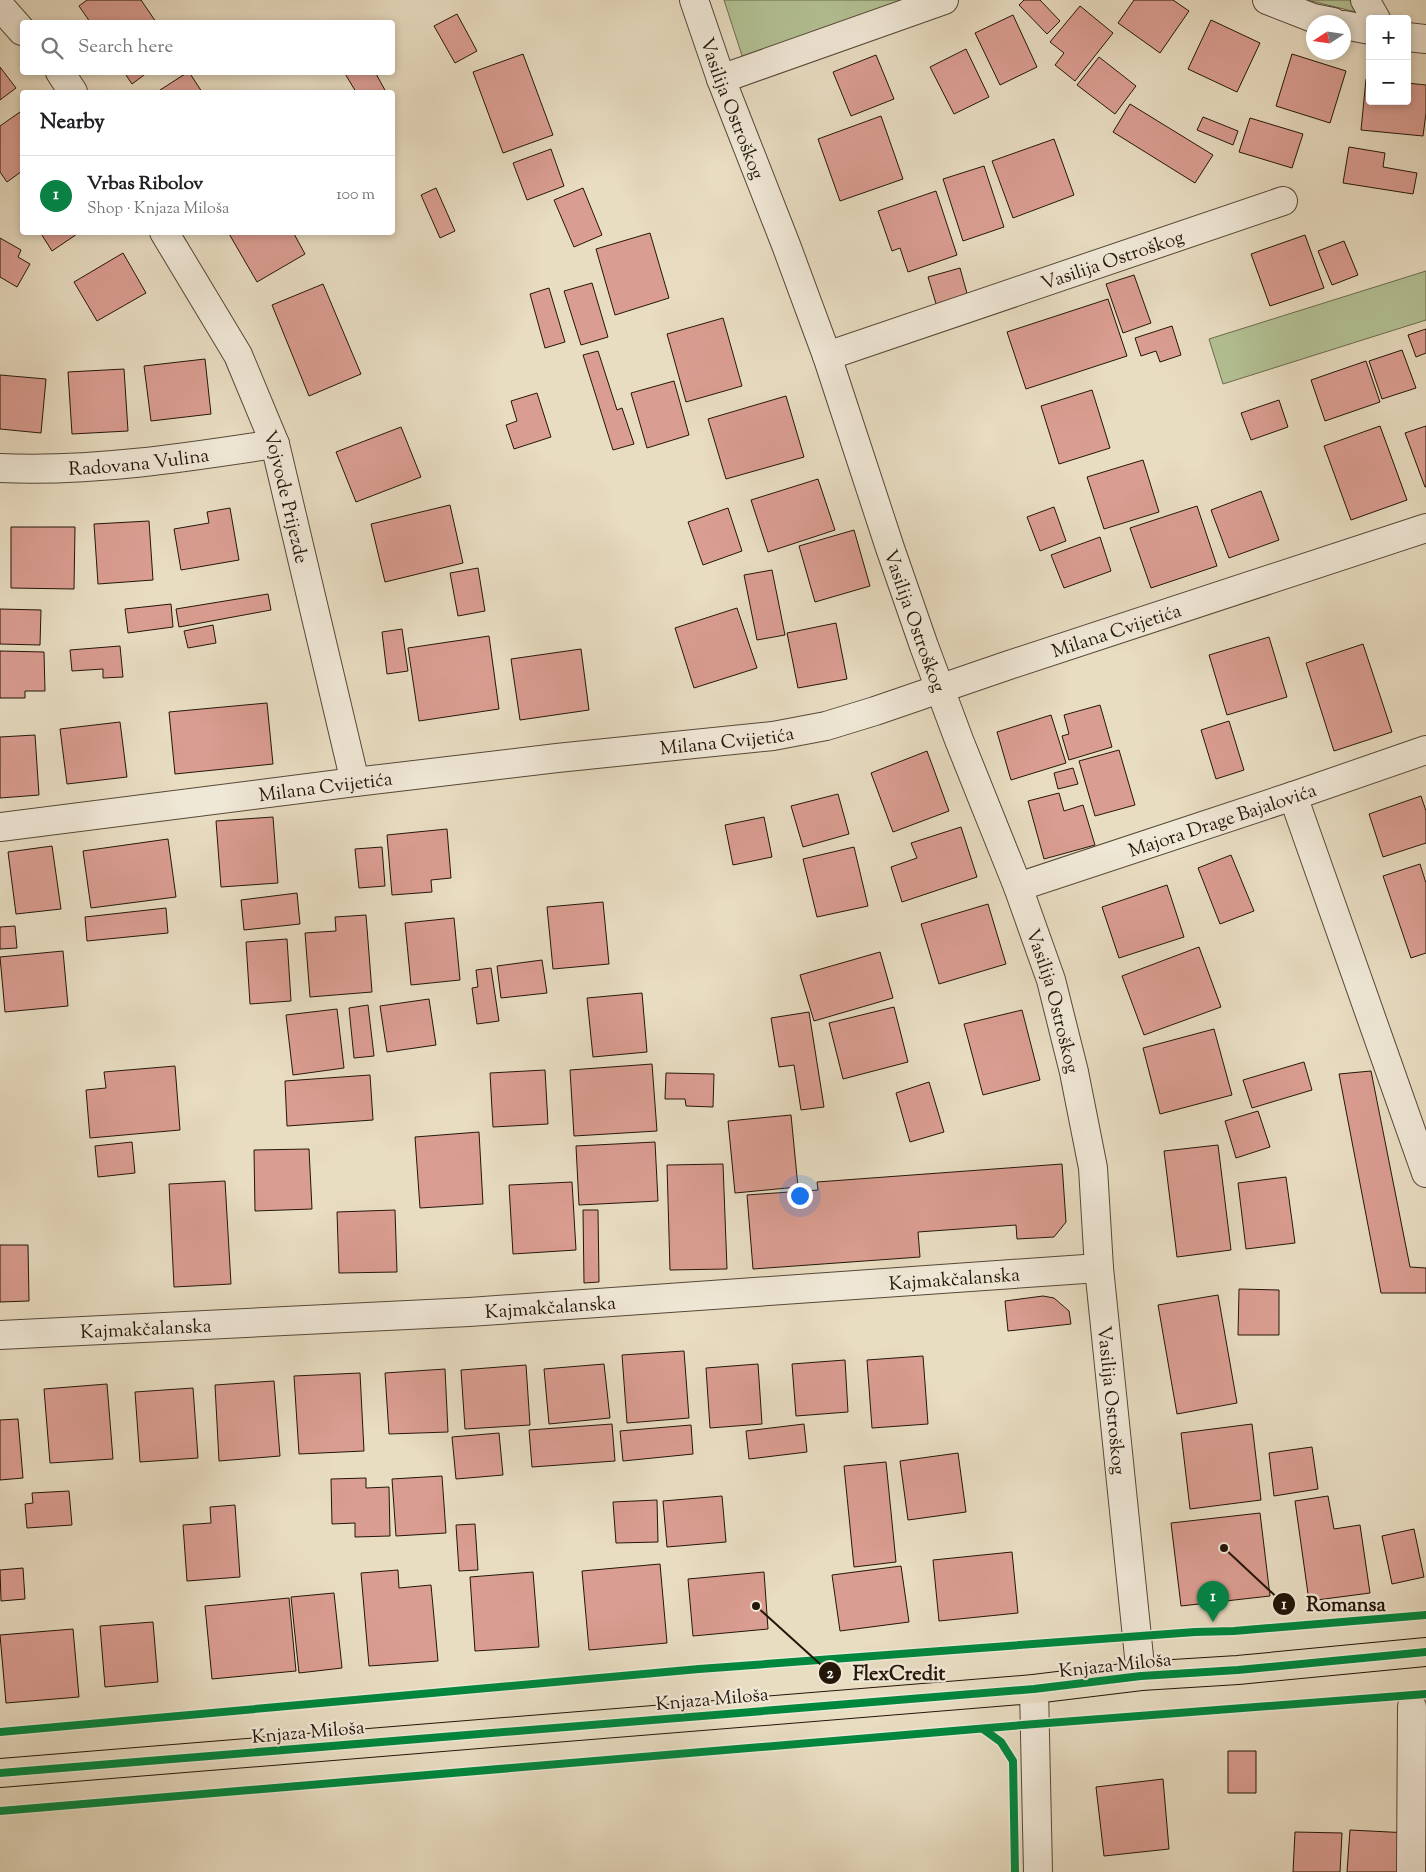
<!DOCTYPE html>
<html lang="en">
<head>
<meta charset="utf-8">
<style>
  :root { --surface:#fff; --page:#f6f6f6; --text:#202124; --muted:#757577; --line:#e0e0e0; --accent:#0b8043 }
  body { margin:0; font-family:"Sorts Mill Goudy",serif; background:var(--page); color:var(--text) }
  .controls { position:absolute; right:15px; top:15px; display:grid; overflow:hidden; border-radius:5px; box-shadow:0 2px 8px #0003 }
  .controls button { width:45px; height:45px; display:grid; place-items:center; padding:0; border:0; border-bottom:1px solid var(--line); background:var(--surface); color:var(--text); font:25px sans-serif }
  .compass { position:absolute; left:1306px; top:15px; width:45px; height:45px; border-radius:50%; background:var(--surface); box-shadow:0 2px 8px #0003; rotate:258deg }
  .you { position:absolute; left:799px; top:1195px; width:18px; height:18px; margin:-12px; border:4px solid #fff; border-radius:50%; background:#1a73e8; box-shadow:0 0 0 8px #1a73e833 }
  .badge { display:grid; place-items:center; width:32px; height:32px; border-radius:50%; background:var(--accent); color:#fff; font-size:16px; font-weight:700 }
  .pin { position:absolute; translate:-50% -41px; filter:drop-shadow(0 1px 2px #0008) }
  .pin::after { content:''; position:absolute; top:26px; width:18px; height:15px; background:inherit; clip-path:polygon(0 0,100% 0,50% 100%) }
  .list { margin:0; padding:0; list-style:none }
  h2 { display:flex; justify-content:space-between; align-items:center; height:65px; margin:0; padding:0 20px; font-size:21px }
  h2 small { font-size:16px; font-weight:400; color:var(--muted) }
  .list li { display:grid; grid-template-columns:32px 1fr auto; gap:15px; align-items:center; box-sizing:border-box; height:80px; padding:0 20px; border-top:1px solid var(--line) }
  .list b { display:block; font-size:19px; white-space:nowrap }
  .list p { margin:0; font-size:16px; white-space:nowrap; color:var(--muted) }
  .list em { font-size:16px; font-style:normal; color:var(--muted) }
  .icon { flex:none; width:28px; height:28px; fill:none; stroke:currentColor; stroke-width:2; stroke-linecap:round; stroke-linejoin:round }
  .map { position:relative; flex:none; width:1426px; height:1872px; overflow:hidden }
  .search { position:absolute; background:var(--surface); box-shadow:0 2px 8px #0003; left:20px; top:20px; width:375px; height:55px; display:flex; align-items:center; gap:12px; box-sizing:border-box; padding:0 18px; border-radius:5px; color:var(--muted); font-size:19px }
  .panel { position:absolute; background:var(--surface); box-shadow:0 2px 8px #0003; left:20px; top:90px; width:375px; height:145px; border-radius:5px }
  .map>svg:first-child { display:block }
  .green { fill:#b3c194; stroke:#6c6c4e }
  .building { fill:#da9d91; stroke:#241609 }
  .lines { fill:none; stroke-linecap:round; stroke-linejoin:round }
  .street-casing { stroke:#554837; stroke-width:30 }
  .primary-casing { stroke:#241609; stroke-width:30 }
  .street { stroke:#f0e8d7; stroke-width:28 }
  .primary { stroke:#e8dcc1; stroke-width:28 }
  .cycleway-casing { stroke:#f0e8d7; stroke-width:11 }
  .cycleway { stroke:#00873e; stroke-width:8 }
  .labels { text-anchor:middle; stroke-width:4.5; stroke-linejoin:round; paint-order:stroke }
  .street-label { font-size:19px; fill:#241609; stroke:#f0e8d7 }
  .leader { fill:none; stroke:#241609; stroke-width:2 }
  .callout-dot { fill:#241609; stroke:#f0e8d7; stroke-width:2 }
  .mark-label { font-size:15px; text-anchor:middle; font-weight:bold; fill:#fff }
  .callout-label { font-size:20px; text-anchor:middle; font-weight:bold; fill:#241609; stroke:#f0e8d7; stroke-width:4.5; stroke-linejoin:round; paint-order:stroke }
</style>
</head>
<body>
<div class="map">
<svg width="1426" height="1872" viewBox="0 0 1426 1872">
  <rect width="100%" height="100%" fill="#e8dcc1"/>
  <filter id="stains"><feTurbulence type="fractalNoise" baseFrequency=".004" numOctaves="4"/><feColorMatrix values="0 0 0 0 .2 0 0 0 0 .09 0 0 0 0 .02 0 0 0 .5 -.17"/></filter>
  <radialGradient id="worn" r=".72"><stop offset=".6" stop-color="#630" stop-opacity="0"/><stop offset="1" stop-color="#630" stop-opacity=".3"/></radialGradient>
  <path class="green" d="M724,0H932L747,71Z
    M1307,0H1350L1356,12Z
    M1426,271V320L1223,384L1209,339Z"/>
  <path class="building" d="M87,0H141L156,22H90L79,6Z
    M1024,0H1040L1060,21L1047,34L1019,5Z
    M1134,0H1173L1189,11L1160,53L1118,23Z
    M1080,6L1113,33L1075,81L1055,65L1064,53L1050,42Z
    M457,14L477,51L455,63L434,26Z
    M1013,15L1037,67L1000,85L975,33Z
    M1211,20L1260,43L1237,92L1188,69Z
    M966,49L989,97L954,114L930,67Z
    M523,54L553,135L503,153L473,72Z
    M1292,54L1346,71L1330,123L1276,106Z
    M876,55L894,99L851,116L833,72Z
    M1099,57L1136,86L1115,114L1077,85Z
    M0,67L16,88L0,100Z
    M124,72H148L132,84Z
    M189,72L202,92H157L188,72Z
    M344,72H375L386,92H356Z
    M1366,79H1370V101H1407V83L1426,85V113L1423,136L1361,130Z
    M1130,104L1213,155L1195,183L1113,132Z
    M20,112L22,116V171L7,182L0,172V126Z
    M881,116L903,179L840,201L818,139Z
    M1203,117L1238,131L1233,145L1197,130Z
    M1250,118L1303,134L1292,168L1239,152Z
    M1054,139L1074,195L1013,218L992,161Z
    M1349,147L1385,153L1383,167L1417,173L1413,194L1343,183Z
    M551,149L564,186L527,200L513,163Z
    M984,166L1004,227L963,241L943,179Z
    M436,188L455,231L440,238L421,195Z
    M583,188L602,235L574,247L554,200Z
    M936,191L957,255L908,272L900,248L892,251L878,211Z
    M40,232H80L52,251Z
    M228,232H293L305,254L257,282Z
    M650,233L669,298L615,315L596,249Z
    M1305,235L1324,288L1270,306L1251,254Z
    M0,238L21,250L18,257L30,264L17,287L0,277Z
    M1344,241L1358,275L1332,285L1318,251Z
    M123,253L146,293L97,321L74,282Z
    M960,268L968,297L937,307L928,277Z
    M1134,275L1151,323L1123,333L1106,284Z
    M592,283L608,337L581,345L564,291Z
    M323,284L361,374L309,396L272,305Z
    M549,288L565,342L545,348L530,294Z
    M1108,299L1127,356L1026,389L1007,332Z
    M723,318L742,386L686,402L667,334Z
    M1172,326L1181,355L1160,362L1156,351L1141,356L1135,338Z
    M1426,329V353L1416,357L1408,335Z
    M1402,350L1416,388L1382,399L1369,361Z
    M598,351L617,410L622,408L634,444L613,450L583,355Z
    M205,359L211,414L151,421L144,366Z
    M1366,361L1380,402L1325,421L1311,380Z
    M124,369L128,431L72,434L68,372Z
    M0,375L46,379L41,433L0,429Z
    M674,381L689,435L647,448L631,393Z
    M1092,390L1110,448L1059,464L1041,406Z
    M537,393L551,437L514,449L506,425L517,421L511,401Z
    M786,396L804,457L726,479L708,419Z
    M1279,400L1288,427L1251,440L1241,413Z
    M1380,426L1407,500L1351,520L1324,446Z
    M1426,426V487H1425L1405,433Z
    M401,427L421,477L356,502L336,452Z
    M1143,460L1159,512L1104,529L1087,477Z
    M818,479L835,530L768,552L751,500Z
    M1261,491L1279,540L1229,558L1211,510Z
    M450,505L463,563L385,582L371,524Z
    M1197,506L1217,566L1151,588L1130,528Z
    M1054,507L1066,541L1040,551L1027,517Z
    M230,508L239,560L181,570L174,529L209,523L207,512Z
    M728,508L742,551L703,565L688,522Z
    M149,521L153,580L98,584L94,524Z
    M11,527H75L74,589L11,588Z
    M854,530L870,586L815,602L799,546Z
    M1100,537L1111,571L1064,588L1051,555Z
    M478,568L485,611L458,616L450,573Z
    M772,570L785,635L757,640L744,575Z
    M268,594L271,610L179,627L176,609Z
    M171,604L173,627L128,633L125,609Z
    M737,608L757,668L694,688L675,628Z
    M0,609L41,610L40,645L0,644Z
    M836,623L847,679L798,688L787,633Z
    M213,625L216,643L188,648L184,631Z
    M402,629L408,671L387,674L382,632Z
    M489,636L499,709L419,721L408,648Z
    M1269,637L1287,697L1227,715L1209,655Z
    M1363,644L1392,732L1334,751L1306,663Z
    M120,646L123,677L103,678V669L72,671L70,650Z
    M581,649L589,710L520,720L511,659Z
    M0,651L44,652L45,691H25V698H0Z
    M267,703L273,764L175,774L169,712Z
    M1100,705L1112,747L1069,760L1062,736L1069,734L1064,715Z
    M1051,715L1066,763L1011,780L997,732Z
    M1229,721L1244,770L1216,779L1201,730Z
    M120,722L127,777L67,784L60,729Z
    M35,735L39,795L0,798V737Z
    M1119,750L1135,805L1095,816L1079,761Z
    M927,751L949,811L893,832L871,773Z
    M1073,768L1078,784L1058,789L1054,773Z
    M1059,793L1064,811L1083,805L1095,845L1044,859L1028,801Z
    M838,794L849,834L803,847L791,806Z
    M1421,796L1426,811V843L1383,857L1369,814Z
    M273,817L278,883L221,887L216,821Z
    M764,817L772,857L733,865L725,825Z
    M961,827L977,877L902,902L891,867L917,858L911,843Z
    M447,829L451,878L431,880L432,892L392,895L387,835Z
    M168,839L176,897L91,908L83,851Z
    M52,846L61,909L16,914L8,852Z
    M382,847L385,886L359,888L355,849Z
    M854,847L868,906L817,917L803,859Z
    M1231,855L1254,911L1220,924L1198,868Z
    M1420,864L1426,883V953L1411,958L1383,876Z
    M1167,885L1184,937L1119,958L1102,907Z
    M297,893L300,924L244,930L241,900Z
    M603,902L609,964L553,969L547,907Z
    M988,904L1006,964L939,984L921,924Z
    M166,908L168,933L87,941L85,917Z
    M366,915L372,992L310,997L305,933L336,931L335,917Z
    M454,918L460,980L411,985L405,923Z
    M15,926L17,948L0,949V927Z
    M287,939L291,1001L250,1004L246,942Z
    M1199,947L1221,1007L1144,1035L1122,976Z
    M63,951L68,1006L5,1012L0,957Z
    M880,952L893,998L814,1021L800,975Z
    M542,960L547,993L501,998L497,966Z
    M491,968L499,1021L477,1024L472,988L478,987L476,970Z
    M642,993L647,1052L593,1057L587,998Z
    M429,999L436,1045L387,1052L380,1006Z
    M368,1005L374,1056L354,1058L349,1008Z
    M894,1007L908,1062L843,1079L829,1023Z
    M337,1009L344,1068L293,1075L286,1015Z
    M1022,1010L1040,1080L983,1095L964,1024Z
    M809,1012L824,1107L801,1110L794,1065L779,1067L771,1018Z
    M1214,1029L1232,1095L1160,1114L1143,1048Z
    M1304,1062L1312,1090L1252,1108L1243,1080Z
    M652,1064L657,1131L574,1136L570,1070Z
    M175,1066L180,1130L90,1138L86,1090L106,1088L104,1072Z
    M545,1070L548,1124L493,1127L490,1073Z
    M1371,1071L1410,1267L1426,1268V1293H1381L1339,1074Z
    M666,1073L714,1074L713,1107L686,1106L685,1099H665Z
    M370,1075L373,1120L287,1126L285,1081Z
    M929,1082L944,1132L910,1142L896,1093Z
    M1258,1111L1270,1147L1236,1158L1225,1121Z
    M791,1115L798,1187L735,1193L728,1121Z
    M479,1132L483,1204L420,1208L415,1137Z
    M132,1142L135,1173L98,1177L95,1146Z
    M655,1142L658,1201L579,1205L576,1146Z
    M1218,1145L1231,1250L1177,1257L1164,1151Z
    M309,1149L312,1209L255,1211L254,1150Z
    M723,1164L727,1269L670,1270L667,1165Z
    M1062,1164L1066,1222L1054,1237L1017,1239L1016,1225L918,1232L920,1257L753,1269L747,1195L818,1190L817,1182Z
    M1286,1177L1295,1243L1246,1249L1238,1183Z
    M225,1181L231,1284L174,1287L169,1184Z
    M572,1182L576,1250L513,1254L509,1185Z
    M395,1210L397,1272L339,1273L337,1212Z
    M583,1210H598L599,1282L584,1283Z
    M0,1245H28L29,1301L0,1302Z
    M1239,1289L1279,1290V1335H1238Z
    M1218,1295L1237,1403L1177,1414L1158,1305Z
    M1043,1296L1054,1298L1069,1311L1071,1324L1008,1331L1005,1301Z
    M684,1351L689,1418L627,1423L622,1355Z
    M923,1356L928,1424L872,1428L867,1360Z
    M845,1360L848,1412L796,1416L792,1364Z
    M604,1364L610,1418L549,1424L544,1369Z
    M758,1364L762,1424L710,1428L706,1368Z
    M526,1365L530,1425L465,1429L461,1370Z
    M445,1369L448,1432L389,1434L385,1373Z
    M360,1373L364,1451L299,1454L294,1376Z
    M274,1381L280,1456L219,1461L215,1385Z
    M107,1384L113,1459L50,1463L44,1389Z
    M193,1388L198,1458L140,1462L135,1392Z
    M18,1419L23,1478L0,1480V1420Z
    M612,1424L615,1461L532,1467L529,1430Z
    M804,1424L807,1452L749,1459L746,1431Z
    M1252,1424L1261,1500L1190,1509L1181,1433Z
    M691,1425L693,1454L623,1461L620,1431Z
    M499,1433L503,1475L456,1479L452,1437Z
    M1312,1447L1318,1489L1274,1496L1269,1453Z
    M958,1453L966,1512L908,1520L900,1461Z
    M886,1462L896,1562L854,1567L844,1466Z
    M442,1476L446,1533L396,1536L392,1479Z
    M366,1478V1488L389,1487L390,1536L355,1537V1523L332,1524L331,1479Z
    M69,1491L72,1525L27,1528L25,1504L33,1503L32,1493Z
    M722,1496L726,1542L667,1547L663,1501Z
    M1328,1496L1334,1529L1360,1525L1370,1593L1309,1601L1295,1501Z
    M657,1500L658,1542L616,1543L613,1502Z
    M235,1505L240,1577L187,1581L183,1525L211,1523L210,1507Z
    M1260,1513L1270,1596L1181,1606L1171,1523Z
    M475,1524L478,1570L459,1571L456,1525Z
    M1414,1529L1424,1577L1392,1584L1382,1536Z
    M1012,1552L1018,1613L939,1621L933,1560Z
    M660,1564L667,1643L589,1650L582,1571Z
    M901,1566L909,1622L840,1631L832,1575Z
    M23,1568L25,1599L1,1601L0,1570Z
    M398,1570L399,1588L431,1585L438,1661L369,1666L361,1573Z
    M533,1572L539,1647L475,1651L470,1577Z
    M764,1572L768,1629L693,1636L688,1579Z
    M334,1593L342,1668L299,1673L291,1597Z
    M289,1598L296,1671L212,1679L205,1606Z
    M153,1622L158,1682L105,1687L100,1626Z
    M73,1629L79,1697L6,1703L0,1635Z
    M1228,1751H1256V1793H1228Z
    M1163,1779L1169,1849L1104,1856L1096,1787Z
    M1350,1830L1409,1833L1406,1872H1347Z
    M1295,1832L1342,1833L1340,1872H1293Z"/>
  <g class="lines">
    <g class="street-casing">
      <g id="street">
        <path id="s1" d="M694,0L721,79L786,245L827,356L890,548L924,646L959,740L1018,887L1051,980L1074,1072L1093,1168L1099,1268L1141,1676"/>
        <path d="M1267,0L1313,18L1333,22"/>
        <path d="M1365,0L1376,19"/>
        <path d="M0,6L22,31"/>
        <path d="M1344,25L1370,30"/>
        <path d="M1407,37L1426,39"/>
        <path d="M60,72L73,92"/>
        <path d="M721,79L944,0"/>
        <path id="s2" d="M164,232L238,355L275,444L355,782"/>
        <path id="s3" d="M827,356L1283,201"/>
        <path id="s4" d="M0,468C92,472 184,458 275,444"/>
        <path d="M1293,796L1426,1173"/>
        <path id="s5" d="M0,827L355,782L557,758L773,736L826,726L875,711L1009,665L1426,528"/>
        <path id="s6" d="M1018,887L1293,796L1426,750"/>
        <path id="s7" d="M0,1335L469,1312L1099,1268"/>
        <path d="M1034,1689L1038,1872"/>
        <path d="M1411,1872L1412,1707"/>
      </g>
    </g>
    <g class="primary-casing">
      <path id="primary" d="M0,1773L1034,1689L1141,1676L1238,1670L1426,1652"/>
    </g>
    <use href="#street" class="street"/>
    <use href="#primary" class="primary"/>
    <g class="cycleway-casing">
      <path id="cycleway" d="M983,1729L1001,1742L1013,1761L1015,1872
        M0,1732L699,1669L1195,1632L1234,1631L1426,1615
        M0,1773L1034,1689L1141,1676L1238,1670L1426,1652
        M0,1811L1035,1724L1426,1694"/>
    </g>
    <use href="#cycleway" class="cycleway"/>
  </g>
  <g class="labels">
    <g class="street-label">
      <text dy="7" stroke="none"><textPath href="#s1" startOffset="115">Vasilija Ostroškog</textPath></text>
      <text dy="7" stroke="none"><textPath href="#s3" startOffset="301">Vasilija Ostroškog</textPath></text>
      <text dy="7" stroke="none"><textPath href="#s4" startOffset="139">Radovana Vulina</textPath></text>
      <text dy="7" stroke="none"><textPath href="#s2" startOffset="294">Vojvode Prijezde</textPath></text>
      <text dy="7" stroke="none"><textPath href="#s1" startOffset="659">Vasilija Ostroškog</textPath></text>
      <text dy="7" stroke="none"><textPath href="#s5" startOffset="1138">Milana Cvijetića</textPath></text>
      <text dy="7" stroke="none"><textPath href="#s5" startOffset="732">Milana Cvijetića</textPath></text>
      <text dy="7" stroke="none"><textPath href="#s5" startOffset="328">Milana Cvijetića</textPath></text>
      <text dy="7" stroke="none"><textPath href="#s6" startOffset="215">Majora Drage Bajalovića</textPath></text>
      <text dy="7" stroke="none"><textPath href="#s1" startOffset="1064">Vasilija Ostroškog</textPath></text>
      <text dy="7" stroke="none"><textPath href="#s7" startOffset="956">Kajmakčalanska</textPath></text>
      <text dy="7" stroke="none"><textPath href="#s7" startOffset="551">Kajmakčalanska</textPath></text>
      <text dy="7" stroke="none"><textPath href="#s7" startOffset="146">Kajmakčalanska</textPath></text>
      <text dy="7" stroke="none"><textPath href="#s1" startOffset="1469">Vasilija Ostroškog</textPath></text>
      <text transform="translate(1115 1664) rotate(-6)" y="7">Knjaza Miloša</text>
      <text transform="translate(712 1698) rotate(-5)" y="7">Knjaza Miloša</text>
      <text transform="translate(308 1731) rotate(-5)" y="7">Knjaza Miloša</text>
    </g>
  </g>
  <path class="leader" d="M1224 1548L1284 1604M756 1606L830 1673"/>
  <g class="callout-dot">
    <circle cx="1224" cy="1548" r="5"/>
    <circle cx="756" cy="1606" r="5"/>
    <circle cx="1284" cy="1604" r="12"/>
    <circle cx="830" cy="1673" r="12"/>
  </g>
  <g class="mark-label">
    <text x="1284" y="1609">1</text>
    <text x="830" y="1678">2</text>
  </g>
  <g class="callout-label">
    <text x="1346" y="1611">Romansa</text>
    <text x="899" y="1680">FlexCredit</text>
  </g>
  <rect width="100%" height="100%" filter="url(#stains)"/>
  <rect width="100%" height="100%" fill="url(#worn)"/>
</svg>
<div class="controls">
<button>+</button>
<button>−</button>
</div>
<svg class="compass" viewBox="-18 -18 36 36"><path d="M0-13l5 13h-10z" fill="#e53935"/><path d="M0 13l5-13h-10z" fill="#757577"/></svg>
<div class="you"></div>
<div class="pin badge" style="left:1213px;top:1622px">1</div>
<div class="search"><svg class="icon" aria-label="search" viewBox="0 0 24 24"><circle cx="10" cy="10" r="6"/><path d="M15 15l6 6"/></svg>Search here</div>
<section class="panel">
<h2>Nearby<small></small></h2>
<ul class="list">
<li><span class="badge">1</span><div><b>Vrbas Ribolov</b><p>Shop · Knjaza Miloša</p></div><em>100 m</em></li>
</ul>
</section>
</div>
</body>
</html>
